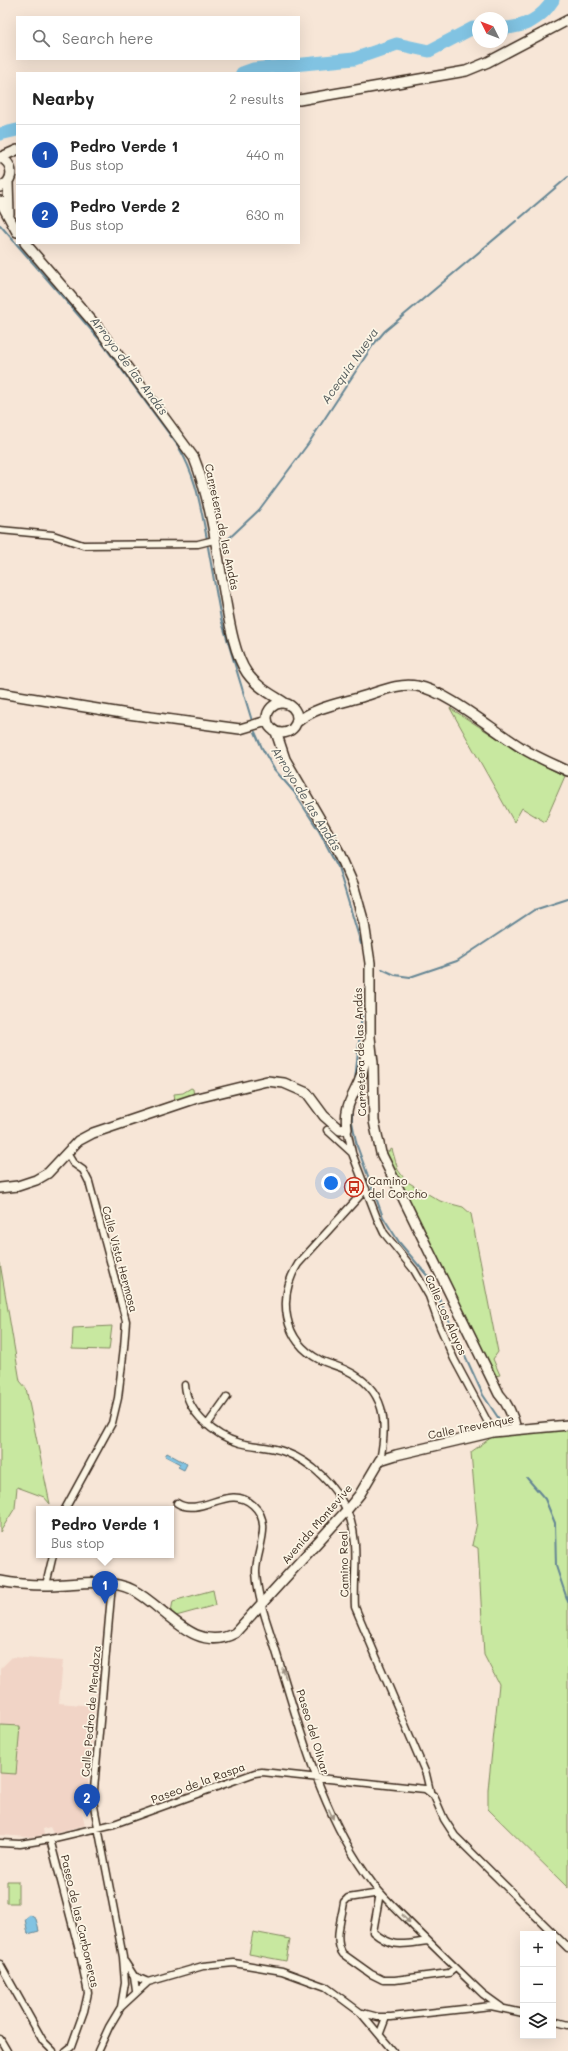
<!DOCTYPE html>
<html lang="en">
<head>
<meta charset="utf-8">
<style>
  :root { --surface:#fff; --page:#f6f6f6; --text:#222; --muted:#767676; --line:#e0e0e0; --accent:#c8321e }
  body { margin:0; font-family:Mali,sans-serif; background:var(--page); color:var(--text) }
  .controls { position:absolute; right:12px; bottom:12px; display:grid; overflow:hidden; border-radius:0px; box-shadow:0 4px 16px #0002 }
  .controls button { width:36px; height:36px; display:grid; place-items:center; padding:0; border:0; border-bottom:1px solid var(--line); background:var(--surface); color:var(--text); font:20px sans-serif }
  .compass { position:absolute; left:472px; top:12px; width:36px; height:36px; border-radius:50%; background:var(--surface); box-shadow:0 4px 16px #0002; rotate:312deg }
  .you { position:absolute; left:331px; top:1183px; width:14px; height:14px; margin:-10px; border:3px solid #fff; border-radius:50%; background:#1a73e8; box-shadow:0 0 0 6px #1a73e833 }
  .badge { display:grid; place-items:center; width:26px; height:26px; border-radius:50%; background:var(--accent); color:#fff; font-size:13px; font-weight:700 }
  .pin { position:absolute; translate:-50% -33px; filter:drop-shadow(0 1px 2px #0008) }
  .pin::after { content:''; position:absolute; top:21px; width:14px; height:12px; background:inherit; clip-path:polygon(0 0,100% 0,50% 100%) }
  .popup { position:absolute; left:36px; top:1506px; width:138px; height:52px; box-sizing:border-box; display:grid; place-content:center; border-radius:0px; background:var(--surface); filter:drop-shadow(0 1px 3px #0005); font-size:13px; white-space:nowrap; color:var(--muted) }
  .popup b { font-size:15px; color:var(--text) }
  .popup::after { content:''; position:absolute; left:50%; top:100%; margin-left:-8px; border:8px solid transparent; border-top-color:var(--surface) }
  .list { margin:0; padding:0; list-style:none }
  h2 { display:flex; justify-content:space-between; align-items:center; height:52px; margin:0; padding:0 16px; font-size:17px }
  h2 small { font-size:13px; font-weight:400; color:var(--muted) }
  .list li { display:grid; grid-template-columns:26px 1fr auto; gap:12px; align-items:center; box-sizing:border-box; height:60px; padding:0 16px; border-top:1px solid var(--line) }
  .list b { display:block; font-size:15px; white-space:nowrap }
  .list p { margin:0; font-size:13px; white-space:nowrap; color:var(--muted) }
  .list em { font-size:13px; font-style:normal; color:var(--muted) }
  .icon { flex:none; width:22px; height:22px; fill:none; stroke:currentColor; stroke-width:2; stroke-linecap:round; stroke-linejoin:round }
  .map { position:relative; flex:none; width:568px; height:2051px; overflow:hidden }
  .search { position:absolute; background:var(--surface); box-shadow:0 4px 16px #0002; left:16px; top:16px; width:284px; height:44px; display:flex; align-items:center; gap:10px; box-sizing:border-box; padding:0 14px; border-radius:0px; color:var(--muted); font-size:15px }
  .panel { position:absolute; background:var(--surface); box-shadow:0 4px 16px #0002; left:16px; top:72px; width:284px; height:172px; border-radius:0px }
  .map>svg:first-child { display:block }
  .built { fill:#f1d4c6 }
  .green { fill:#c8e8a0; stroke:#82895f }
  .water { fill:#81c3e2; stroke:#658694 }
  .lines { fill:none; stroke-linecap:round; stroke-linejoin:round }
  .stream { stroke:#658694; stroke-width:2 }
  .river { stroke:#81c3e2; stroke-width:13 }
  .street-casing { stroke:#3b2a1e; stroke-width:9 }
  .secondary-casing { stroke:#3b2a1e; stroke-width:12 }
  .street { stroke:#fcf5e5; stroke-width:6 }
  .secondary { stroke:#fcf5e5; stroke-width:9 }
  .oneway { fill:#9c9082 }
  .labels { text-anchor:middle; stroke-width:3.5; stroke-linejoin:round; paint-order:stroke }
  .street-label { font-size:11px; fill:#3b2a1e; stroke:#fcf5e5 }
  .poi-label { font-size:11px; fill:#3b2a1e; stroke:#fcf5e5; text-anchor:start }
  .water-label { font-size:12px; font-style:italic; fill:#505859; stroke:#fcf5e5 }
</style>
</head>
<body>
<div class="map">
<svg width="568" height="2051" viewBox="0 0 568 2051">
  <rect width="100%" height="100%" fill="#f7e6d7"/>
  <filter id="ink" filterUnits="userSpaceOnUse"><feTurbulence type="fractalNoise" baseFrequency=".025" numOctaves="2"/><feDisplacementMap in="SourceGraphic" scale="8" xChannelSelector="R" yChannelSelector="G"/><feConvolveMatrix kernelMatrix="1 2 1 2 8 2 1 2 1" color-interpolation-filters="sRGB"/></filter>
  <g filter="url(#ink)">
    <path class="built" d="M12,1657L63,1661L59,1703L94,1706L86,1807L81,1808L85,1825L53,1833L50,1827L43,1829L44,1835L29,1837L0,1835V1669Z"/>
    <path class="green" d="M450,708C488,732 524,757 565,776L545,822L522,808L514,822Z
      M191,1088L193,1089L194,1097L175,1100L174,1094L183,1093Z
      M392,1149L398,1170L406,1181L440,1201L463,1207L471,1214L498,1352L493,1359L500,1375L495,1376L392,1170L386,1153Z
      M0,1263L20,1381L26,1388L50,1504L44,1497L17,1487L15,1508L0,1532Z
      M112,1326L109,1350L72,1349L73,1328Z
      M568,1429V1888L488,1809V1790L499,1684L484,1655L478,1548L472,1545L477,1523L471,1452L492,1437Z
      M213,1590L216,1605L176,1616L171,1612L173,1601Z
      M0,1725L20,1726L16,1774L0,1773Z
      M7,1881H18V1903H7Z
      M253,1932L290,1939L286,1961L249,1954Z"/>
    <path class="water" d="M167,1453L187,1464L184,1470L178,1467L180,1464L165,1456Z
      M30,1915L36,1919L39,1931L28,1934L25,1919Z"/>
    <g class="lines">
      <path class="stream" d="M520,218L568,177
        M0,225L99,339L178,446C196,476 200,504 207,539
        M223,544L259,510L308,444L373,345L385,331L516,221
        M208,547L221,619L252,721
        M255,732L262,748L274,769L294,792L319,831L338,867L361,944
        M382,969L395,975L410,977L457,961L534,910L568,899
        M355,1080L362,1014
        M352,1109V1122L357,1146L383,1217L399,1242L430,1279L483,1395L503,1425
        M527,1478L545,1499L555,1523L556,1566L568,1602"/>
      <path class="river" d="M502,28C524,28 541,19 553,0
        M242,73L253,69L354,59L397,44L429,51L473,28H478
        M0,134L17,130"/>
      <g class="street-casing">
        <path id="street" d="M0,530L53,535L83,545L198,544L214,540
          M347,1129L352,1153L377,1218L384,1233L414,1270L429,1296L440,1327L454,1359L493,1432
          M327,1130L352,1153
          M366,1189L298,1264C277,1298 283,1341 320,1360C329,1364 338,1366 346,1370C386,1389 388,1422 380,1460
          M185,1385C187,1413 215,1436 240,1443C255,1447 271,1446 285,1452C312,1462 335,1485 347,1511C361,1541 353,1575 355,1607L426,1774L430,1791
          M207,1425L227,1397
          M177,1503C201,1518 229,1483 253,1505C274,1524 256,1549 256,1572C257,1591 262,1608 268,1626C297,1714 316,1809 373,1884C384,1898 397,1910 409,1922C433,1946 458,1970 483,1994L501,2007
          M65,1509L112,1423L118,1398L124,1347L126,1321L89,1182L83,1170L73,1163L67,1153
          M112,1584L93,1801L123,1957L125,1983L121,2007
          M46,1585L53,1555
          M50,1839L80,1954L88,1993L84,2011L71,2047L66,2051
          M0,1843L20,1844L50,1839L114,1824L255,1773L262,1772L425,1789L434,1796L444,1819L455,1836L568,1948
          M428,1941C404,1944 393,1949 373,1932L380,1893L348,1898L344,1902C342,1918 333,1940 343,1954L371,1974L383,1980H395L449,1973L455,1968
          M125,1962L134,1976L136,1991
          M0,1964L43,2041L53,2051
          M134,1976L148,1982
          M363,2013L378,2017H391L491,2006L523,2013
          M553,2021L568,2025
          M380,2033L385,2020
          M0,2039L7,2051
          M98,2051L109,2027L121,2007L148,1982L203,1966L234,1963L282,1971L326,1987L361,2013L393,2051"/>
      </g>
      <g class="secondary-casing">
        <path id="secondary" d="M299,100L466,71L488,62L568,20
          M0,157C14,164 15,181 0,187
          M1,157L17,150
          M8,182L9,214
          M0,201L17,232
          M25,243L99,329L194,458C211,500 217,552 225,597C229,620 234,654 247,673C257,687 271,694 285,703
          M0,693L128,714L240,729L267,721
          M267 718a15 15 0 1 1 30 0a15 15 0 1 1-30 0Z
          M297,722C314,708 336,704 358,698C377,693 398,682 417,686C447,691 494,731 522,748C536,757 553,764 568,771
          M276,732L285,759L338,850L353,884L364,923L370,963V1037L373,1063L374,1121L381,1153L499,1394C508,1404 513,1415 516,1429
          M0,1188L18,1186L36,1180L48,1173L78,1141L93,1133L197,1098L267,1081L284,1083L307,1093L324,1116L340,1130L347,1129C344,1107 351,1100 359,1082C364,1070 365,1056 368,1043
          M0,1581C15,1584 30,1585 45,1585C74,1585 107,1577 133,1590C166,1607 194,1655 235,1633L347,1510L360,1494L380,1460L396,1455L493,1432L568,1425"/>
      </g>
      <use href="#street" class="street"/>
      <use href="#secondary" class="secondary"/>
    </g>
    <defs><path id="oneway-solid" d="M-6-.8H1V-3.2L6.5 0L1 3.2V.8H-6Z"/></defs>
    <g class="oneway">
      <use href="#oneway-solid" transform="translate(284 1673) rotate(-108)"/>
      <use href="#oneway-solid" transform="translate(331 1814) rotate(66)"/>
      <use href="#oneway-solid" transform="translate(406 1919) rotate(45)"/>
    </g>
  </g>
  <defs>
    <g id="bus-ring" transform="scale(1)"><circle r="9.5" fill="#fcf5e5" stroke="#c8321e" stroke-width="1.5"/><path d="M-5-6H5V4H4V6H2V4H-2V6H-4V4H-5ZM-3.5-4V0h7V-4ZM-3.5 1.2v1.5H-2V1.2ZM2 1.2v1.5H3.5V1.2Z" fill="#c8321e"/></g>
  </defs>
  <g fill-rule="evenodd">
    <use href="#bus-ring" x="354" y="1187"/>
  </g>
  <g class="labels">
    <g class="street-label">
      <text transform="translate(222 527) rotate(78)" y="4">Carretera de las Andás</text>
      <text transform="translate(360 1052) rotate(-92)" y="4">Carretera de las Andás</text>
      <text transform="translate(120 1259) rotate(75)" y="4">Calle Vista Hermosa</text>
      <text transform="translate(446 1315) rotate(66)" y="4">Calle Los Alayos</text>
      <text transform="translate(471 1427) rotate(-11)" y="4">Calle Trevenque</text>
      <text transform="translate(317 1524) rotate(-49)" y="4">Avenida Montevive</text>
      <text transform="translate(344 1564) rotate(-91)" y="4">Camino Real</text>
      <text transform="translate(91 1711) rotate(-85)" y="4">Calle Pedro de Mendoza</text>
      <text transform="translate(313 1732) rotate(73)" y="4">Paseo del Olivar</text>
      <text transform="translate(198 1783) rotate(-20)" y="4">Paseo de la Raspa</text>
      <text transform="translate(80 1921) rotate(77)" y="4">Paseo de las Carboneras</text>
    </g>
    <g class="poi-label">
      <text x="368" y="1185">Camino<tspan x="368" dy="13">del Corcho</tspan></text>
    </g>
    <g class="water-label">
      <text transform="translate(129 366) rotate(53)" y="4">Arroyo de las Andás</text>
      <text transform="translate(350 366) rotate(-55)" y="4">Acequia Nueva</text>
      <text transform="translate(306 799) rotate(58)" y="4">Arroyo de las Andás</text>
    </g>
  </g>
</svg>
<div class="controls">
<button>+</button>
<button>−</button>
<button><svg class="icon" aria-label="layers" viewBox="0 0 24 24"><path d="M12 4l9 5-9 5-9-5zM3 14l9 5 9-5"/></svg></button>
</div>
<svg class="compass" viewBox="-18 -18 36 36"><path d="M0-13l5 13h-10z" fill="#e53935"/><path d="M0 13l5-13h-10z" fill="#767676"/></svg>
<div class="you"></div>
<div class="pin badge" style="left:105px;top:1604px;background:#1a4fb4">1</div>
<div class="popup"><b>Pedro Verde 1</b>Bus stop</div>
<div class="pin badge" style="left:87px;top:1817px;background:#1a4fb4">2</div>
<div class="search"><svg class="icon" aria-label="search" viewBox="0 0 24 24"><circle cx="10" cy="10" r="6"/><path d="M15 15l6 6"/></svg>Search here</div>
<section class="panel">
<h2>Nearby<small>2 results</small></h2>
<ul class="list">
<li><span class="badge" style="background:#1a4fb4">1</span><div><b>Pedro Verde 1</b><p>Bus stop</p></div><em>440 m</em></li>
<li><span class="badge" style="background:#1a4fb4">2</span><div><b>Pedro Verde 2</b><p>Bus stop</p></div><em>630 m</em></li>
</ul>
</section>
</div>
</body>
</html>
